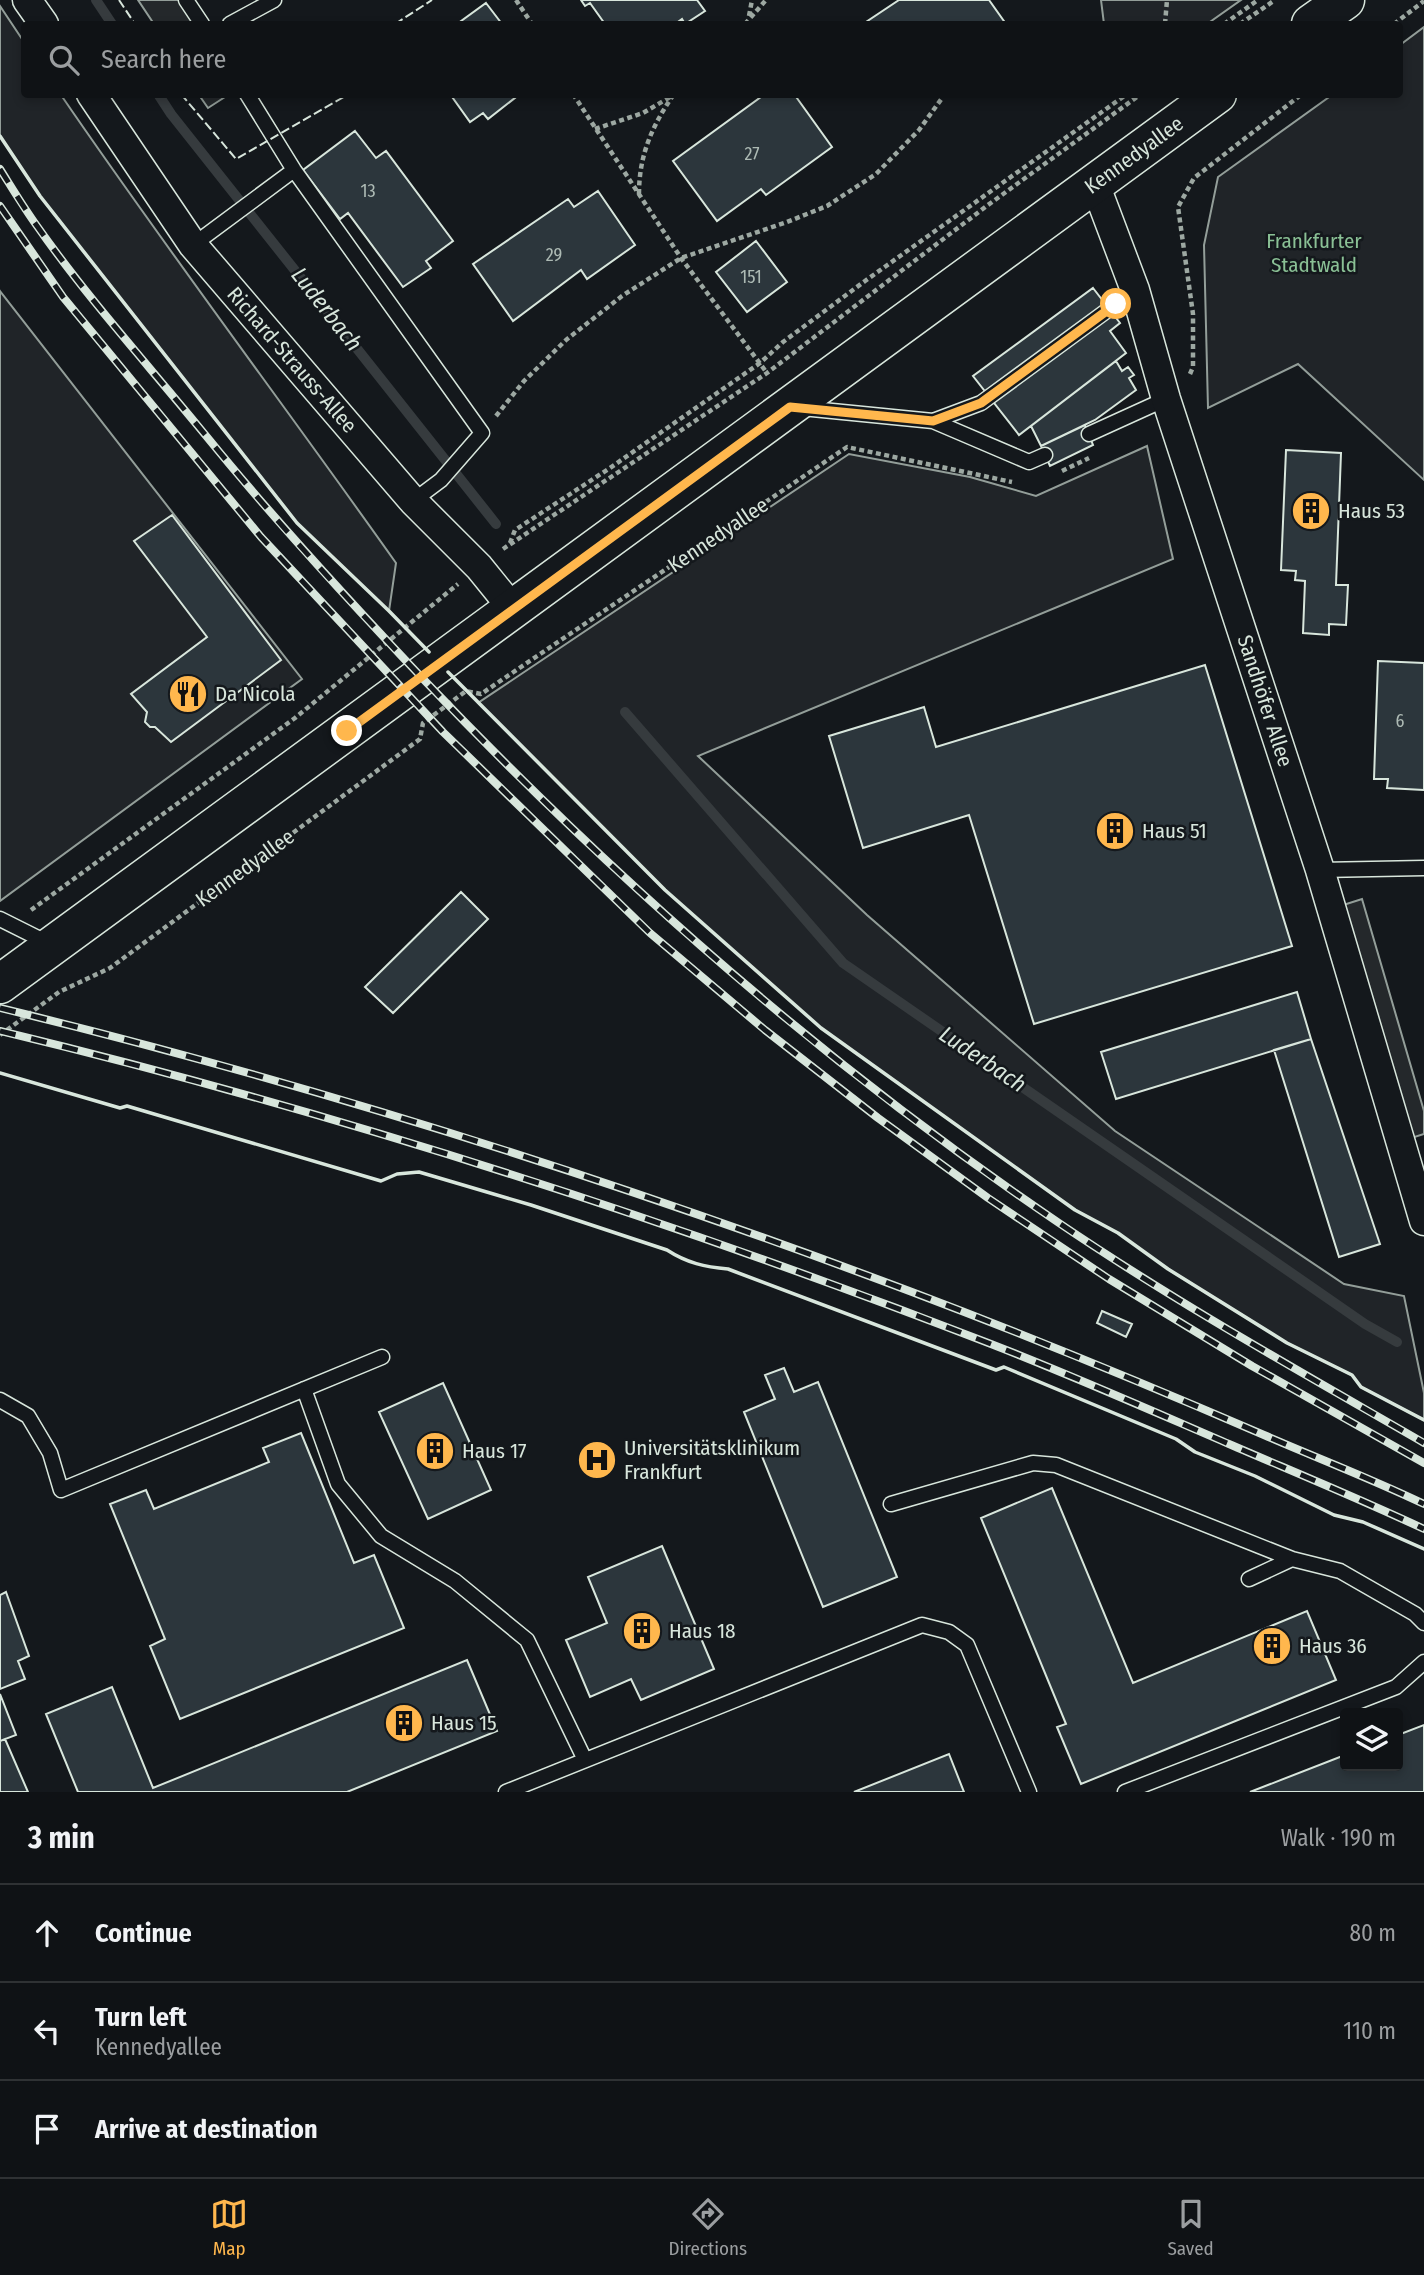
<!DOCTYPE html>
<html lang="en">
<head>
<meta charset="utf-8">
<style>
  :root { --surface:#0f1215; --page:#181b1e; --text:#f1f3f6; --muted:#9b9ea0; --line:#2f3234; --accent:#ffb74d }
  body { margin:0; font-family:"Fira Sans Condensed",sans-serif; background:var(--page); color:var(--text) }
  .controls { position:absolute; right:21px; bottom:21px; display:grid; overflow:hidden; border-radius:7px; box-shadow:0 4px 10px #0003 }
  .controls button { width:63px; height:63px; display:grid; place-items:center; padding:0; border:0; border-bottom:2px solid var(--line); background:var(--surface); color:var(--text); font:35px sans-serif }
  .stop { position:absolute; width:21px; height:21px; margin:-16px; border:5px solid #ffb74d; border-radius:50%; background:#fff }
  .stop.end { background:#ffb74d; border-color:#fff; box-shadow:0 2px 7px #0008 }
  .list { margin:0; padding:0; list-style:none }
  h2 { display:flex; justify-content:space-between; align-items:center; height:91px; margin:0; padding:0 28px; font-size:30px }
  h2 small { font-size:23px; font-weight:400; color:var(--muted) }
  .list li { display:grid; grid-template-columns:46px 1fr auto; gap:21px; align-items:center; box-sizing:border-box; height:98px; padding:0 28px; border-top:2px solid var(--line) }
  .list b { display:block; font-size:26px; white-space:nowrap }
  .list p { margin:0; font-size:23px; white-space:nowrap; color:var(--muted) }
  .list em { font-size:23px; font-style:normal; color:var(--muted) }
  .icon { flex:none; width:38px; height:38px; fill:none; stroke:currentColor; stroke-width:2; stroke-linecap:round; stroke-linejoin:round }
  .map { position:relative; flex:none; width:1424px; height:1792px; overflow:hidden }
  .search { position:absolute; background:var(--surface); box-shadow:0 4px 10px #0003; left:21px; right:21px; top:21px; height:77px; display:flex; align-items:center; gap:18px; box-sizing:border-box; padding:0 24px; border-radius:7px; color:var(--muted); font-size:26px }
  .sheet { height:385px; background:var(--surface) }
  nav { display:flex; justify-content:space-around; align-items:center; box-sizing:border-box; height:98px; border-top:2px solid var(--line); background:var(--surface); font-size:19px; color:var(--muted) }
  nav a { display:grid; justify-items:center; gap:4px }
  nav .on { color:var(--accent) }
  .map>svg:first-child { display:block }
  .green { fill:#202428; stroke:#939e99; stroke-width:2 }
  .parking { fill:#24282b; stroke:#939e99; stroke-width:2 }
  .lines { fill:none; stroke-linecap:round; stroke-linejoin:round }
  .stream { stroke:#363b3e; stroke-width:10 }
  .building { fill:#2c363c; stroke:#d8e6dc; stroke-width:2 }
  .lane-casing { stroke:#d8e6dc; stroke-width:17 }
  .street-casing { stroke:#d8e6dc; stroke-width:31 }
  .primary-casing { stroke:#d8e6dc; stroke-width:41 }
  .path { stroke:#9da8a2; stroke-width:4.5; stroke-dasharray:5 3.5; stroke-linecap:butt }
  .lane { stroke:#14181c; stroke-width:14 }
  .street { stroke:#14181c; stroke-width:28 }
  .primary { stroke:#14181c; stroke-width:38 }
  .rail-casing { stroke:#d8e6dc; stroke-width:8 }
  .rail { stroke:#14181c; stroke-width:5; stroke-dasharray:16; stroke-linecap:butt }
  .fence { stroke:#d8e6dc; stroke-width:2; stroke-dasharray:9 3.5; stroke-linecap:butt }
  .wall { stroke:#d8e6dc; stroke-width:3.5 }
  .route { stroke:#ffb74d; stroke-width:9 }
  .labels { text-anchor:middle; stroke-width:5; stroke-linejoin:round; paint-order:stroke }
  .number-label { font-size:18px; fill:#adbab4 }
  .street-label { font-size:21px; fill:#d8e6dc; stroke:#14181c }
  .park-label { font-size:21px; fill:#8ac095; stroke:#14181c }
  .poi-label { font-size:21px; fill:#d8e6dc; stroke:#14181c; text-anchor:start }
  .water-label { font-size:23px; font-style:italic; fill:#d8e6dc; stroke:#14181c }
</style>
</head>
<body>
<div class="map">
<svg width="1424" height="1792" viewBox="0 0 1424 1792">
  <rect width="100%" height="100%" fill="#14181c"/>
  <path class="green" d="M1101,0H1241L1207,24H1104Z
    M0,6L24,42V94L61,95C169,253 285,406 396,563L389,611L297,523L40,196L0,136Z
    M1424,27V480L1298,364L1208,408L1204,245L1218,177L1332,95L1400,94V45Z
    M0,291L302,679L0,901Z
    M1147,446L1173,559L698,756L867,915L1115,1131L1344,1284L1404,1296L1424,1393V1420L1361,1387L1352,1375L1287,1343L1168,1269L1118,1233L1075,1210L821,1028L665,890L478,703L849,454L970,477L1036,496Z"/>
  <path class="parking" d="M138,0H186L202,24H154Z
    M199,95H228L208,108Z
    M1362,899L1424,1111V1134L1405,1140L1337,907Z"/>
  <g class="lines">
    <path class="stream" d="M96,0L112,24
      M158,94L171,114L496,524
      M625,712L843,963L1365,1324L1397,1342"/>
  </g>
  <path class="building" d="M581,0H697L705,11L685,24L682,19L675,24H605L590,3L585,6Z
    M899,0H989L1006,24H863Z
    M486,3L502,24H457Z
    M450,94H520L488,119L483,113L470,122Z
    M765,94H794L832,147L766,195L761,189L717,221L673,161Z
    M355,131L376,158L386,151L453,241L426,261L431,268L403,287L348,213L340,219L303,170Z
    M598,191L635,245L587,279L581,270L513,321L473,264L568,199L574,207Z
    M756,241L787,282L747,312L716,272Z
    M1093,288L1120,323L1110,331L1126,353L1019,435L973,376Z
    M1116,361L1122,371L1128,367L1134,375L1129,378L1136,390L1095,420L1041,446L1031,426Z
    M1085,425L1093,445L1050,466L1041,446Z
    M1286,450L1341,453L1336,585H1348L1346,625L1329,624V635L1303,633L1305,581L1295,580L1296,571L1281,570Z
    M172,515L281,660L171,742L155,727H150L145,722L147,712L131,694L207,637L134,541Z
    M1378,661L1424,663V790L1387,788L1388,779H1374Z
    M1205,665L1292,946L1034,1024L969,815L863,848L829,736L924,707L936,747Z
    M461,892L488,919L393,1013L365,987Z
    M1297,992L1311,1039L1116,1099L1101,1052Z
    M1311,1039L1380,1244L1339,1257L1274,1050Z
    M1102,1311L1132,1324L1126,1337L1097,1323Z
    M784,1368L794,1392L818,1382L897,1577L823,1607L744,1412L775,1399L765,1375Z
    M443,1383L491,1490L428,1519L379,1412Z
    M301,1433L354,1563L374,1555L404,1628L180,1719L150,1646L165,1639L110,1504L146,1490L154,1509L269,1462L263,1448Z
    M1052,1488L1133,1683L1307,1611L1336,1680L1081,1784L1057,1727L1066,1724L981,1518Z
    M662,1546L714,1669L641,1700L631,1679L590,1697L566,1640L607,1623L588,1577Z
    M6,1592L29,1656L18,1661L25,1679L0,1689V1595Z
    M467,1660L497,1731L347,1792H78L46,1714L112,1687L153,1788Z
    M0,1694L16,1735L0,1741Z
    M1424,1725V1792H1250L1345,1755V1766H1398V1735Z
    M5,1739L28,1792H0V1741Z
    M949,1754L964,1792H854Z"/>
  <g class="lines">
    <g class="lane-casing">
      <path id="lane" d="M186,0L202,24
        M230,24L274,0
        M247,94L294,170L482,433L441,480L413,501
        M193,245L294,170
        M802,408L933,421L1029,462L1045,455
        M933,421L981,403L1135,290
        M1089,434L1166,399
        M1320,870L1424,868
        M0,919L48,943
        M304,1389L338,1484L381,1536L455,1581L527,1640L585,1760
        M0,1400L28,1416L50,1453L61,1490L382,1357
        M891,1504L1033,1463L1056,1465L1292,1559
        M1249,1579L1292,1559L1340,1571L1415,1614L1424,1623
        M506,1792L922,1625L949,1632L967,1645L1029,1792
        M1125,1792L1396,1687L1424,1662"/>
    </g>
    <g class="street-casing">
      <path id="street" d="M27,0L44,24
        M91,94L193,245L413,501L479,567L513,609
        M1095,184L1135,290L1166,399L1320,870L1424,1221"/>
    </g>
    <g class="primary-casing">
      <path id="primary" d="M1311,24L1345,0
        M0,984L1217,94"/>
    </g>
    <path class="path" d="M516,0L532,24
      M749,16L752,0
      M745,24L766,0
      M1165,24L1167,0
      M1224,24L1258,0
      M1240,24L1275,0
      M1394,24L1424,1
      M573,94L681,258L767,373
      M595,129L643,113L670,97
      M639,194C639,155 652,126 674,94
      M1190,374L1193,367V314L1178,207L1194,178L1302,94
      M496,416L524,381L566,340L622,296L681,258L787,222L827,206L876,174L919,130L945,94
      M1062,471L1089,458
      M510,543L515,530L610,468L760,363L783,342L865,281L1127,94
      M503,549L767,373L988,205L1141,94
      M31,910L295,718L458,584
      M0,1035L59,992L110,968L420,739L423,723L466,691L481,694L847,447L1012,482"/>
    <use href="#lane" class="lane"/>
    <use href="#street" class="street"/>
    <use href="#primary" class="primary"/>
    <g class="rail-casing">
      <path id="rail" d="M0,169C12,188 24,208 37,226C89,300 150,367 207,437C277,523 351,603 427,683C619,884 828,1067 1059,1223C1177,1303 1301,1372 1424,1443
        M0,206L63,297L261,537L443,732L650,933L765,1030L878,1118L988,1198L1109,1279L1252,1366L1424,1463
        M0,1008C310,1083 614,1180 912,1292C1031,1337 1148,1385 1264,1435C1317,1458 1372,1479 1424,1504
        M0,1031C337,1112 668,1219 991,1344C1071,1375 1150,1410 1229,1444C1294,1472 1360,1499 1424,1529"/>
    </g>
    <use href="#rail" class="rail"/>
    <path class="fence" d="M119,0L135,24
      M395,24L432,0
      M181,94L236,159L349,94"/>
    <path class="wall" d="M0,136L40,196L297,523L389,611L429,652
      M448,672L665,890L821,1028L1075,1210L1118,1233L1168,1269L1287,1343L1352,1375L1361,1387L1424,1420
      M0,1073L120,1108L127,1106L381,1181L397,1174L419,1172L531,1205L667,1250C687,1263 705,1267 728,1269L996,1370L1004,1367L1176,1439L1195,1452L1255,1476L1334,1515L1363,1522L1424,1549"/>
  </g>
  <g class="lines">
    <path class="route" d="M347,731L790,407L933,421L981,403L1116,304"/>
  </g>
  <defs>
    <g id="building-disc" transform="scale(2.0125)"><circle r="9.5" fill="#ffb74d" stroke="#14181c"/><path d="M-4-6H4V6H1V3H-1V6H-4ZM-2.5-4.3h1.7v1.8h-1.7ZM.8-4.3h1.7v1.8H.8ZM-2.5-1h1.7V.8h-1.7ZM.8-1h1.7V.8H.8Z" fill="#111"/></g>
    <g id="restaurant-disc" transform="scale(2.0125)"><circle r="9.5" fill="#ffb74d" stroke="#14181c"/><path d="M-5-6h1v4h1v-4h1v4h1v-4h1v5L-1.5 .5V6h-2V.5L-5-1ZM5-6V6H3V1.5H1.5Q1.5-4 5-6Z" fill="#111"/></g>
    <g id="hospital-disc" transform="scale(2.0125)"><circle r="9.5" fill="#ffb74d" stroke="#14181c"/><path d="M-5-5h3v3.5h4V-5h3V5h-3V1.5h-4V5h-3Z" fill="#111"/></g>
  </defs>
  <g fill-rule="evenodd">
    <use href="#building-disc" x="1311" y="511"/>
    <use href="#restaurant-disc" x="188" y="694"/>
    <use href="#building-disc" x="1115" y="831"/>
    <use href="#building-disc" x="435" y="1451"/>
    <use href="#hospital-disc" x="597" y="1460"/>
    <use href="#building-disc" x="642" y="1631"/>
    <use href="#building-disc" x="1272" y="1646"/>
    <use href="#building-disc" x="404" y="1723"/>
  </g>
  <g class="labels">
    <g class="number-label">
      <text x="752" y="160">27</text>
      <text x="368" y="197">13</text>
      <text x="554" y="261">29</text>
      <text x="751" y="283">151</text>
      <text x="1400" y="727">6</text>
    </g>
    <g class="street-label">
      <text transform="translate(1134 155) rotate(-36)" y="7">Kennedyallee</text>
      <text transform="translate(292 360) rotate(49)" y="7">Richard-Strauss-Allee</text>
      <text transform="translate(718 535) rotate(-34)" y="7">Kennedyallee</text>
      <text transform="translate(1265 701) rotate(72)" y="7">Sandhöfer Allee</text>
      <text transform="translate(245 868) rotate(-36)" y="7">Kennedyallee</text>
    </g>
    <g class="park-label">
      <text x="1314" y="248">Frankfurter<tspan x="1314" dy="24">Stadtwald</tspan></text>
    </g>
    <g class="poi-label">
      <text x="1338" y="518">Haus 53</text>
      <text x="215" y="701">Da Nicola</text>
      <text x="1142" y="838">Haus 51</text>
      <text x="624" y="1455">Universitätsklinikum<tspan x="624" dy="24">Frankfurt</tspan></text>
      <text x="462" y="1458">Haus 17</text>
      <text x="669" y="1638">Haus 18</text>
      <text x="1299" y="1653">Haus 36</text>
      <text x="431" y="1730">Haus 15</text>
    </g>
    <g class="water-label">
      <text transform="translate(327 309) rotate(52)" y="8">Luderbach</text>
      <text transform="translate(983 1059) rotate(34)" y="8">Luderbach</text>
    </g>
  </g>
</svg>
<div class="controls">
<button><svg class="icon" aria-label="layers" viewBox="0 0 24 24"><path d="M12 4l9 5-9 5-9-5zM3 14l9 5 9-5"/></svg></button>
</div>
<div class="stop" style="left:1116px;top:304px"></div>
<div class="stop end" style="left:347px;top:731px"></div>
<div class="search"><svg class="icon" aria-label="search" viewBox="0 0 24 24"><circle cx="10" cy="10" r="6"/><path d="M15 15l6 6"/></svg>Search here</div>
</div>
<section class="sheet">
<h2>3 min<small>Walk · 190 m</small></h2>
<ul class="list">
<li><svg class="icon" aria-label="ahead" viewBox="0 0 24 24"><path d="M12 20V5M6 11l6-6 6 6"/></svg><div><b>Continue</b></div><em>80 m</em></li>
<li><svg class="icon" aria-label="left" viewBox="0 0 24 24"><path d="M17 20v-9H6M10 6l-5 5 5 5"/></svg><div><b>Turn left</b><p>Kennedyallee</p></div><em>110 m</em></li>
<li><svg class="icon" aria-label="arrive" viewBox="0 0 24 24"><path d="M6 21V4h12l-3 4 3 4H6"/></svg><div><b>Arrive at destination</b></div></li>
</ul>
</section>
<nav>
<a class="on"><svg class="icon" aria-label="map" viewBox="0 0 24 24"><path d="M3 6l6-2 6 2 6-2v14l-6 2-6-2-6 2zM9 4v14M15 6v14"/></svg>Map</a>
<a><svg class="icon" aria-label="directions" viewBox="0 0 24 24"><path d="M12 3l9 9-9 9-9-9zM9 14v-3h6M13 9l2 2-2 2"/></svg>Directions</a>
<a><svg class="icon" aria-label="saved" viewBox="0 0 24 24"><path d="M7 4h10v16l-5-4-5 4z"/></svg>Saved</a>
</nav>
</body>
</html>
